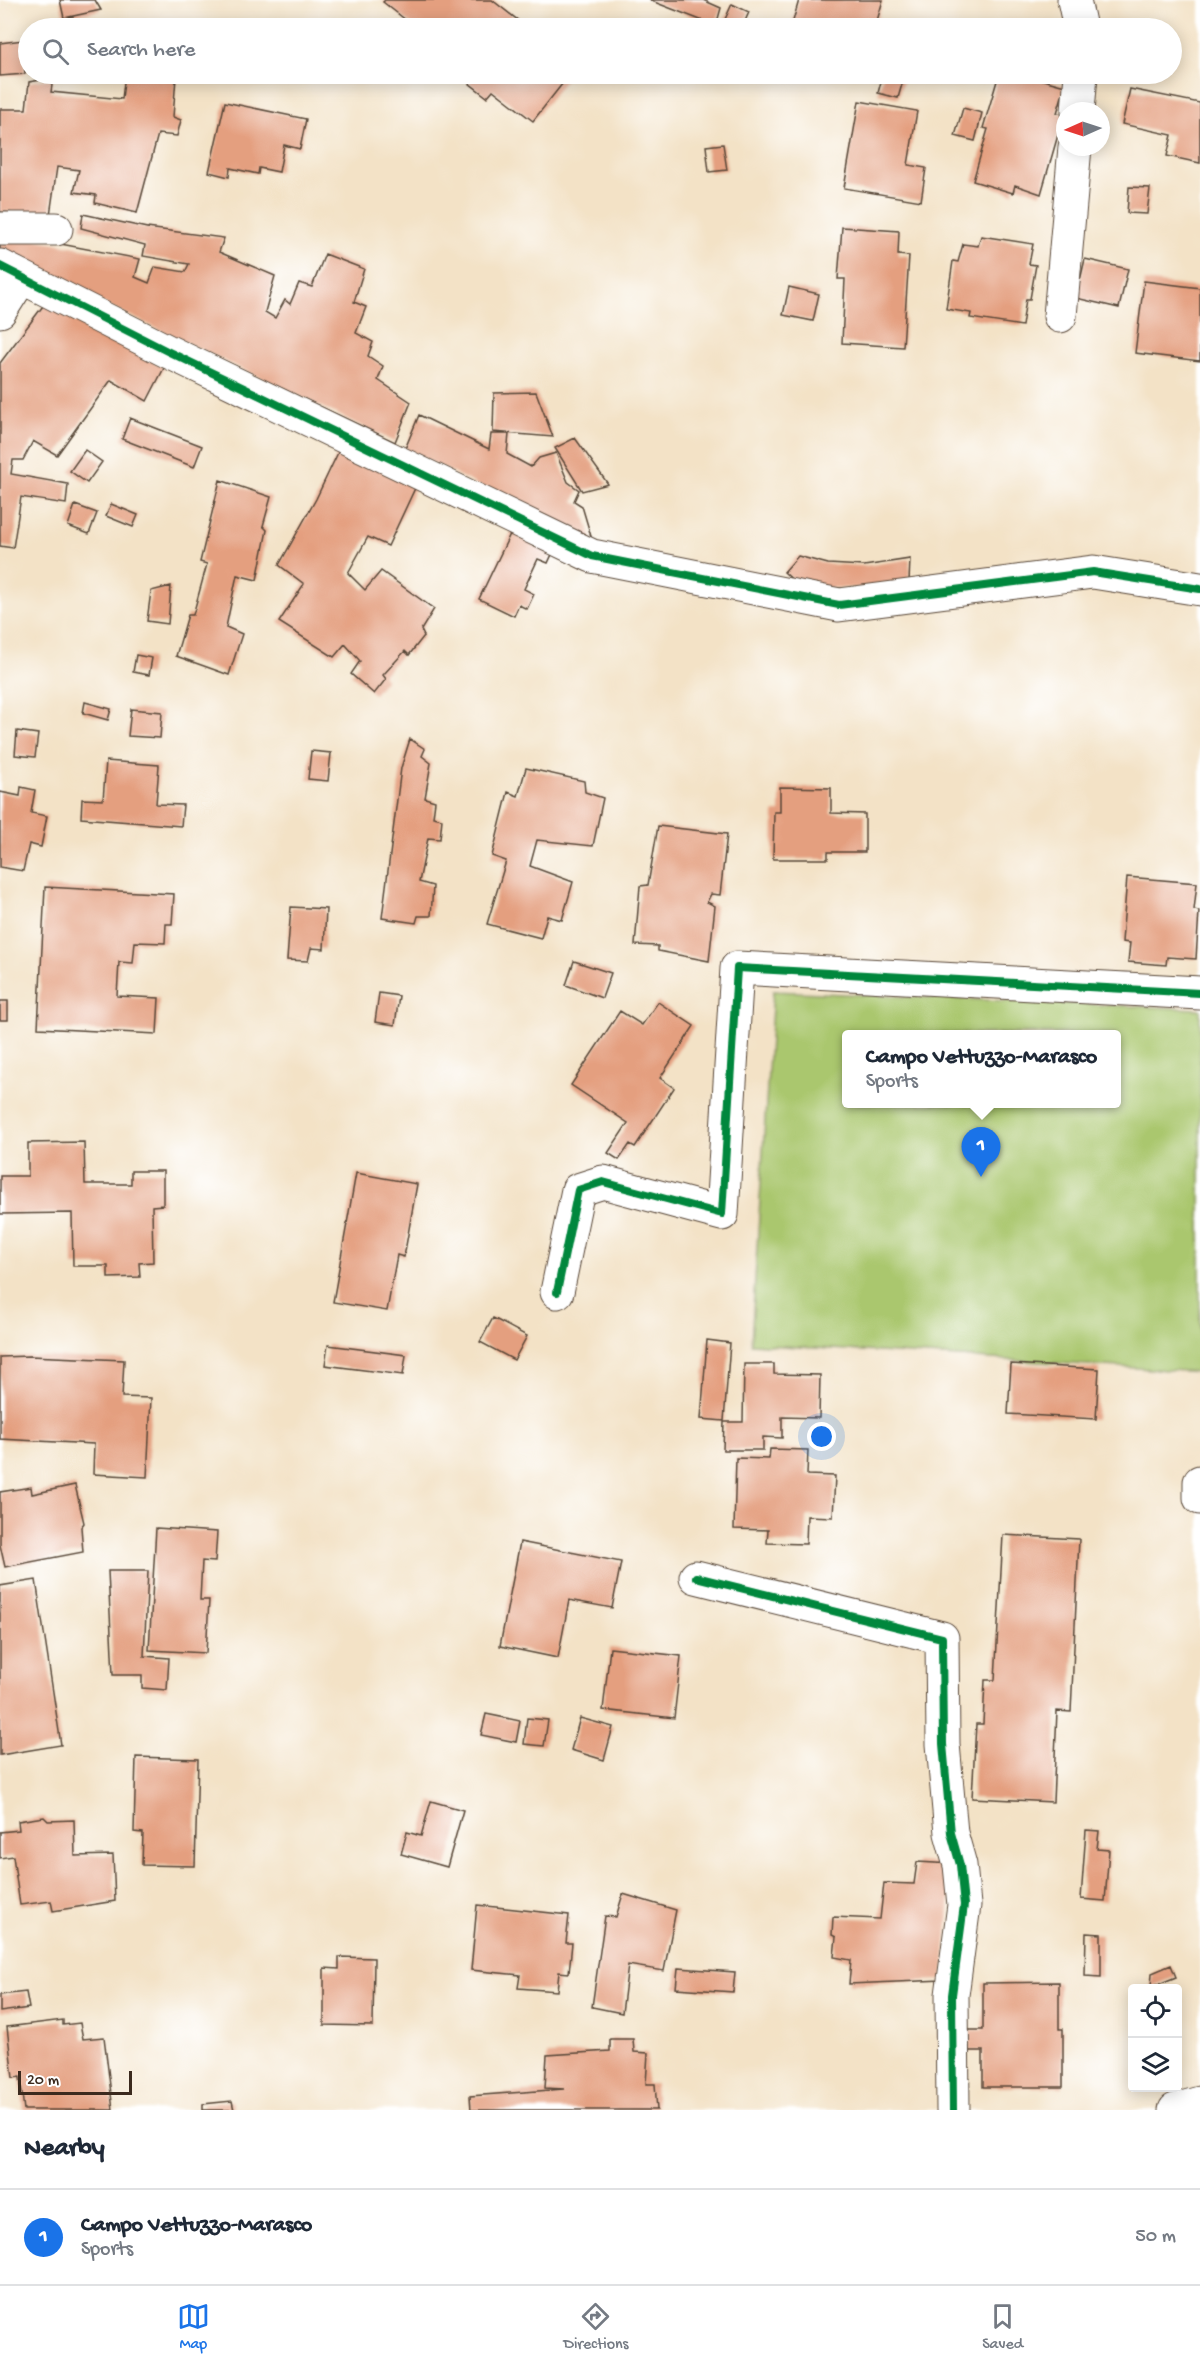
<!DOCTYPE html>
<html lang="en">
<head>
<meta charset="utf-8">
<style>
  :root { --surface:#fff; --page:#f2f2f3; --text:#1f2937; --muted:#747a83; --line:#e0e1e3; --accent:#1a73e8 }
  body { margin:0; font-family:"Gochi Hand",sans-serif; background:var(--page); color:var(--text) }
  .controls { position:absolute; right:18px; bottom:18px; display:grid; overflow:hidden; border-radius:6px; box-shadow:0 3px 15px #0003 }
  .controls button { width:54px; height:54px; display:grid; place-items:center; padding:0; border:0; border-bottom:2px solid var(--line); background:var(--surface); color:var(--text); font:30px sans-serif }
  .compass { position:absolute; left:1056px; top:102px; width:54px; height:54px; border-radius:50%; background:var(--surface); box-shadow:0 3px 15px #0003; rotate:267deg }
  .scale { position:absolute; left:18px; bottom:15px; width:114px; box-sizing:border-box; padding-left:6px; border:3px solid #3b2a1e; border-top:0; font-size:16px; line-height:21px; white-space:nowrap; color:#3b2a1e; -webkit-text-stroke:4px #fff; paint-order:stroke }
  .you { position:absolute; left:822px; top:1437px; width:21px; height:21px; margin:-15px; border:4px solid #fff; border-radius:50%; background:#1a73e8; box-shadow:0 0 0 9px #1a73e833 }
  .badge { display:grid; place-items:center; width:39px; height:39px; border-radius:50%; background:var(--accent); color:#fff; font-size:20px; font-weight:700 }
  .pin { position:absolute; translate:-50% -50px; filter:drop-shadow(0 2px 3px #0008) }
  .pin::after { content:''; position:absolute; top:32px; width:21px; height:18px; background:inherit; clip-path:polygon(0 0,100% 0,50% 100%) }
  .popup { position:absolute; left:842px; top:1030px; width:279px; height:78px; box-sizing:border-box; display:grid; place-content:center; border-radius:6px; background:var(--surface); filter:drop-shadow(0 2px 4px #0005); font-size:20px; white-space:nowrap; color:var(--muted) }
  .popup b { font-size:22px; color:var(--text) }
  .popup::after { content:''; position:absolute; left:50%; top:100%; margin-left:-12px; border:12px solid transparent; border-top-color:var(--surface) }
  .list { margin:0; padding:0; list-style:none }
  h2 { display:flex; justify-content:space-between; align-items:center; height:78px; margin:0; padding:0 24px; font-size:26px }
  h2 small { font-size:20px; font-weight:400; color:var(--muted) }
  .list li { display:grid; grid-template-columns:39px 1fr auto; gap:18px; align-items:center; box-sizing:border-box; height:96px; padding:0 24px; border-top:2px solid var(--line) }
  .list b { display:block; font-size:22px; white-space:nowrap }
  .list p { margin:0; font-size:20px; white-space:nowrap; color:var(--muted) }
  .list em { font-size:20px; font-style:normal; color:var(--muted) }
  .icon { flex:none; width:33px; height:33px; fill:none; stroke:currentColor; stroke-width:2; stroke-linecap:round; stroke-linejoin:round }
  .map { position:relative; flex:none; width:1200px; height:2110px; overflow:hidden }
  .search { position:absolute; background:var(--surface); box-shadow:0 3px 15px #0003; left:18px; right:18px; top:18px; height:66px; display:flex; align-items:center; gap:15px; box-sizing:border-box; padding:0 21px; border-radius:33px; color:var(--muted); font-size:22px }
  .sheet { height:174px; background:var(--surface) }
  nav { display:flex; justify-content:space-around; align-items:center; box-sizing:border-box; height:84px; border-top:2px solid var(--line); background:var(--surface); font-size:16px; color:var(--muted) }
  nav a { display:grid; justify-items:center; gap:3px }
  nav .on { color:var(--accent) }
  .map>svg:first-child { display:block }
  .green { fill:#aac76e; stroke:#727846; stroke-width:1.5; fill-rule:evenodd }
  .building { fill:#e49f7f }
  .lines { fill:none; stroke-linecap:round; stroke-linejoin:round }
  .minor-casing { stroke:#574637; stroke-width:35 }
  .minor { stroke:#fff; stroke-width:33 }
  .cycleway-casing { stroke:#fff; stroke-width:11 }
  .cycleway { stroke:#00873e; stroke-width:8 }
</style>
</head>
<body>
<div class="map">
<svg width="1200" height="2110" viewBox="0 0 1200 2110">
  <rect width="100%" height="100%" fill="#fff"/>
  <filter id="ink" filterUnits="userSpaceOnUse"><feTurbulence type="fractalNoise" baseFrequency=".0167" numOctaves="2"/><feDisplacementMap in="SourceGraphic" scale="12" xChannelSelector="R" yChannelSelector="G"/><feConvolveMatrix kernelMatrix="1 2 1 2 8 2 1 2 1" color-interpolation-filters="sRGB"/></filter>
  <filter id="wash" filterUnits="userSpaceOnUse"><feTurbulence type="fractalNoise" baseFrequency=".008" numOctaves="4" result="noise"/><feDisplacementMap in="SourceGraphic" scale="24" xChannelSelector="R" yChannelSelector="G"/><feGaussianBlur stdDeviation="1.35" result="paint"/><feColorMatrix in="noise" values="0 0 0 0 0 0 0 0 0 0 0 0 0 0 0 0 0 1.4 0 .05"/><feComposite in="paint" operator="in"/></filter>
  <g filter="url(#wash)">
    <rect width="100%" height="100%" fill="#f3e2c6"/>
    <path class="green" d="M773,991L1200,1009V1372L751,1344ZM846,1034H1116V1104H846Z"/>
    <g id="blocks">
      <path class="building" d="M60,0H95L101,10L64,18Z
        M385,0H492L528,28H416L383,2Z
        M649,0H703L721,8L716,26Z
        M799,0H883L875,28H791Z
        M732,4L749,12L742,28H721Z
        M23,40L25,74L0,76V43Z
        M125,74H159L176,77L173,117L181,120L177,136L158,134L137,213L95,203L96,195L74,192L79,170L57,167L50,215L0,212V109H26L29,82L53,78L51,92L122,99Z
        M473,74H570L533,121L493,90L487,97L469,83L475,75Z
        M883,74H905L898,98L878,93Z
        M999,74L1028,81L1029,76L1065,86L1057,113L1064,114L1041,194L1015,185L1013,193L973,181L988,129L983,128Z
        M1130,89L1200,103V163L1167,156L1172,135L1122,124Z
        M859,101L917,111L908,165L926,168L921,201L844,188Z
        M225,102L306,119L300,149L284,145L279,172L259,168L258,174L230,168L229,177L209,172Z
        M963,108L982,113L975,141L955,136Z
        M723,144L727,170L709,172L706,146Z
        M1129,187L1150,188L1147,214L1127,213Z
        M83,214L147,228L224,238L219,252L275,276L265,312L275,318L285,300L290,304L299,283L312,287L325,254L364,269L354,302L366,307L356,333L373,342L368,356L383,366L378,380L411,402L395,442L0,254V236L29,238L140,259L135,277L149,283L155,267L185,272L189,264L143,256L145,245L81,228Z
        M842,227L899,231L898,255L909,256L903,347L842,343L845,279H838Z
        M981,236L1033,244L1029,264L1036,265L1030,299H1026L1022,326L970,318L971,313L946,309L953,261L958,262L963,244L978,246Z
        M1085,259L1128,269L1119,308L1076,298Z
        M1144,281L1200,288V361L1135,353Z
        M789,287L819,294L813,321L783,315Z
        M46,302L145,355L164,368L147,401L111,380L57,455L33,441L23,460H13L11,474L68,484L66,504L21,497L13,548L0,546V363Z
        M536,392L553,437L493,432L494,393Z
        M419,415L489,449L491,434H509L507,454L531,467L539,458L556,453L568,482L579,490L574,501L582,506L593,543L405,449Z
        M130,418L202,446L194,467L122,439Z
        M575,438L608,484L582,491L555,448Z
        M344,440L416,486L388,546L368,537L348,573L365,590L381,571L434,609L421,630L424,636L409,655L405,651L383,675L386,679L374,694L351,674L360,661L345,644L334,657L279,622L304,584L279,565L316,499Z
        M85,450L102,462L87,483L70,471Z
        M220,480L271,497L263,526L267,530L257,580L237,575L226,627L242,634L229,675L176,656L188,615H193L207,564L200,562Z
        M111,504L138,515L133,527L106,516Z
        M75,505L97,513L89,534L68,526Z
        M512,530L554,550L548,563L538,559L524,589L534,594L527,609L519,605L514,616L479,599Z
        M798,556L828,564L864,566L910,559L909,582L865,588H827L797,584L784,572Z
        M171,586L168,624L147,621L151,591Z
        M136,655L152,658L149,675L133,672Z
        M85,702L111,709L108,720L83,713Z
        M131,709L162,712L160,738L128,736Z
        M17,731L38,734L35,757L15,755Z
        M410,739L425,749L422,756L431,763L425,798L435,801L433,817L442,819L440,839L428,838L419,882L433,886L431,916H418L416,923L382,918L401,768Z
        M311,751L331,753L328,781L308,779Z
        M106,761L159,765L156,804L183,805L181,826L81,818L82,799L103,800Z
        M526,768L584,781L585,792L603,798L593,846L537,840L530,866L573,882L562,920L547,916L541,938L487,924L506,861L492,856L508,792L518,796Z
        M21,787L35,790L31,813L47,816L41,847L29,844L23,871L0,867V792L20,796Z
        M780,787L831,788V813L865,814V852H828V859H773L774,812H780Z
        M658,826L727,834L720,895L711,894L707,902L715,906L709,961L658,951V946L635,945L640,886L648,885Z
        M1127,877L1197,883L1194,910L1199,911L1196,959L1167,957L1166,965L1128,962L1130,943L1122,942Z
        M45,887L174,894L172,924H166L165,943L135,942L133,963L119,962L117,996L159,998L157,1034L38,1028Z
        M291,907L326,909L324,949L311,948L308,961L287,960Z
        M574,961L611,973L602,998L566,985Z
        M379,993L399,996L395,1025L375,1022Z
        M0,1001H8V1020H0Z
        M658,1002L694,1026L660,1078L674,1088L635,1147L630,1144L619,1160L608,1153L628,1123L571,1085L620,1011L642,1025Z
        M84,1142L85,1184H131V1171H163V1205L152,1206L153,1262L139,1263L140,1277L108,1278V1266H73L72,1213L0,1214V1176H28V1143Z
        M356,1173L417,1184L404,1257L397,1255L387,1311L333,1302Z
        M493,1318L527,1336L514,1360L480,1342Z
        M707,1340L730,1343L724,1421L701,1419Z
        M328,1345L406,1355L403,1375L325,1365Z
        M30,1356L124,1360L122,1397L151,1398L147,1477L93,1474L94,1444L0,1439V1357Z
        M744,1364H774V1374L820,1375L819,1418L782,1417V1438L763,1437V1450H723L724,1422H743Z
        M1011,1364L1099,1369L1096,1419L1008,1414Z
        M770,1449L808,1450L807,1475L835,1476L833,1517L807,1516L806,1544L767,1543L768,1530L734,1529L736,1458L769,1459Z
        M75,1485L84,1523L81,1527L83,1552L5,1567L0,1545V1492L31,1487L32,1494Z
        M156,1528L217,1532L215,1562L202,1561L200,1600H209L206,1653L149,1650Z
        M1003,1535L1079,1539L1071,1712L1057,1711L1053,1802L972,1798L976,1724H983L985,1680H995Z
        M520,1542L621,1562L612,1608L569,1600L558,1658L500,1646Z
        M108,1571H148L144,1656L169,1658L167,1690L142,1688V1675H113Z
        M36,1580L61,1745L0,1755V1586Z
        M610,1648L681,1656L674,1718L603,1710Z
        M486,1714L520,1721L516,1742L481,1735Z
        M527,1718L548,1720L544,1746L524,1744Z
        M580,1718L613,1727L604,1760L571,1750Z
        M136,1757L198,1759L195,1866L142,1865L143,1833L134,1832Z
        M431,1801L463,1810L447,1867L401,1854L407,1832L421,1836Z
        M44,1817L48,1821L74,1820L75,1856L113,1855L115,1901L53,1911L51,1901L20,1905L13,1856L0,1858V1832L19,1830L18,1821Z
        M1086,1830L1099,1831L1097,1849L1109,1850L1105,1901L1081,1899Z
        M917,1862L953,1864L943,1980L849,1984L851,1960L834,1957L836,1937L832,1935L833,1917L880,1919L884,1883L914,1884Z
        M623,1894L676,1910L664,1971L628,1965L622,2013L592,2007L605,1916L616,1917Z
        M477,1905L569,1915L566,1943H572L569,1973L559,1972L557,1991L518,1988L520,1975L471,1970Z
        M1086,1933L1101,1934V1977L1085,1976Z
        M339,1957L374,1958L373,2026L324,2025V1968L339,1969Z
        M1171,1965L1176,1977L1151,1987L1152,1973Z
        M678,1968L735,1972L733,1992L676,1988Z
        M1059,1982V2029H1063V2087H983V2051H969L968,2030H983V1983Z
        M26,1992L29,2008L0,2012V1995Z
        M63,2020V2025L80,2023L83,2039L104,2037L113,2110H24L20,2077L13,2078L7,2027Z
        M610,2039H633L634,2052L648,2053L646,2084H655L657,2110H471L470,2096L564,2089L545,2088L547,2055L610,2051Z
        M232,2101L234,2110H203V2104Z"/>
    </g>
  </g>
  <g filter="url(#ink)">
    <use href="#blocks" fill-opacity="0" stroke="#574637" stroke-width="1.5"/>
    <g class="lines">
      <g class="minor-casing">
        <path id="minor" d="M1074,0L1080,28
          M1078,111L1081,74
          M0,229H56
          M0,266L167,351L592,556L839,605L1093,572L1200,589
          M0,311L21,278
          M1060,316L1075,147
          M557,1292L578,1190L603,1182L722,1214L737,968L1200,993
          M1200,1482V1498
          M696,1577L942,1638L943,1744L951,1833L960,1865L964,1905L952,1995L953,2110
          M1175,2110L1200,2103"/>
      </g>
      <use href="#minor" class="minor"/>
      <g class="cycleway-casing">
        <path id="cycleway" d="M0,266L167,351L592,556L839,605L1093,572L1200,589
          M557,1292L578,1190L603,1182L722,1214L737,968L1200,993
          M696,1577L942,1638L943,1744L951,1833L960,1865L964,1905L952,1995L953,2110"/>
      </g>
      <use href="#cycleway" class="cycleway"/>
    </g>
  </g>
</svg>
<div class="controls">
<button><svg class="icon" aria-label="locate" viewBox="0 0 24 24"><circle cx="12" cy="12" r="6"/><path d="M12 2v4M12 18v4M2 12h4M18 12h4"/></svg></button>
<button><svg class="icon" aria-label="layers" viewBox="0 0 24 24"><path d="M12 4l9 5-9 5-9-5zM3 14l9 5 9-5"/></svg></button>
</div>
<svg class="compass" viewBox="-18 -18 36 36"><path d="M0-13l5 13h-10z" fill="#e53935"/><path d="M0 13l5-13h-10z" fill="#747a83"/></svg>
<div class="scale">20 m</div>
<div class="you"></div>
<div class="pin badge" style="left:981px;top:1177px">1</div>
<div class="popup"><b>Campo Vettuzzo-Marasco</b>Sports</div>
<div class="search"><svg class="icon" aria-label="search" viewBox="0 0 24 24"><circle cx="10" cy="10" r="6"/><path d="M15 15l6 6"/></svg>Search here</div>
</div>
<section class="sheet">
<h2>Nearby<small></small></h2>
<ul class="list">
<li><span class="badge">1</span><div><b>Campo Vettuzzo-Marasco</b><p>Sports</p></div><em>50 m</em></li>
</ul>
</section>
<nav>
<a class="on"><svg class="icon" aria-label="map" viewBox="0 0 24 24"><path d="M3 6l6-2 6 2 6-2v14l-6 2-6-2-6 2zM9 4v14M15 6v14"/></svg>Map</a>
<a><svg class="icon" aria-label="directions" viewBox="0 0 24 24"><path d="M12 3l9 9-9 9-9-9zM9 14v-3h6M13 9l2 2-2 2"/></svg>Directions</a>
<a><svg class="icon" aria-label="saved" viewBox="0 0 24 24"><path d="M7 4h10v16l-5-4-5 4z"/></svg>Saved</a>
</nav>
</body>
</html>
